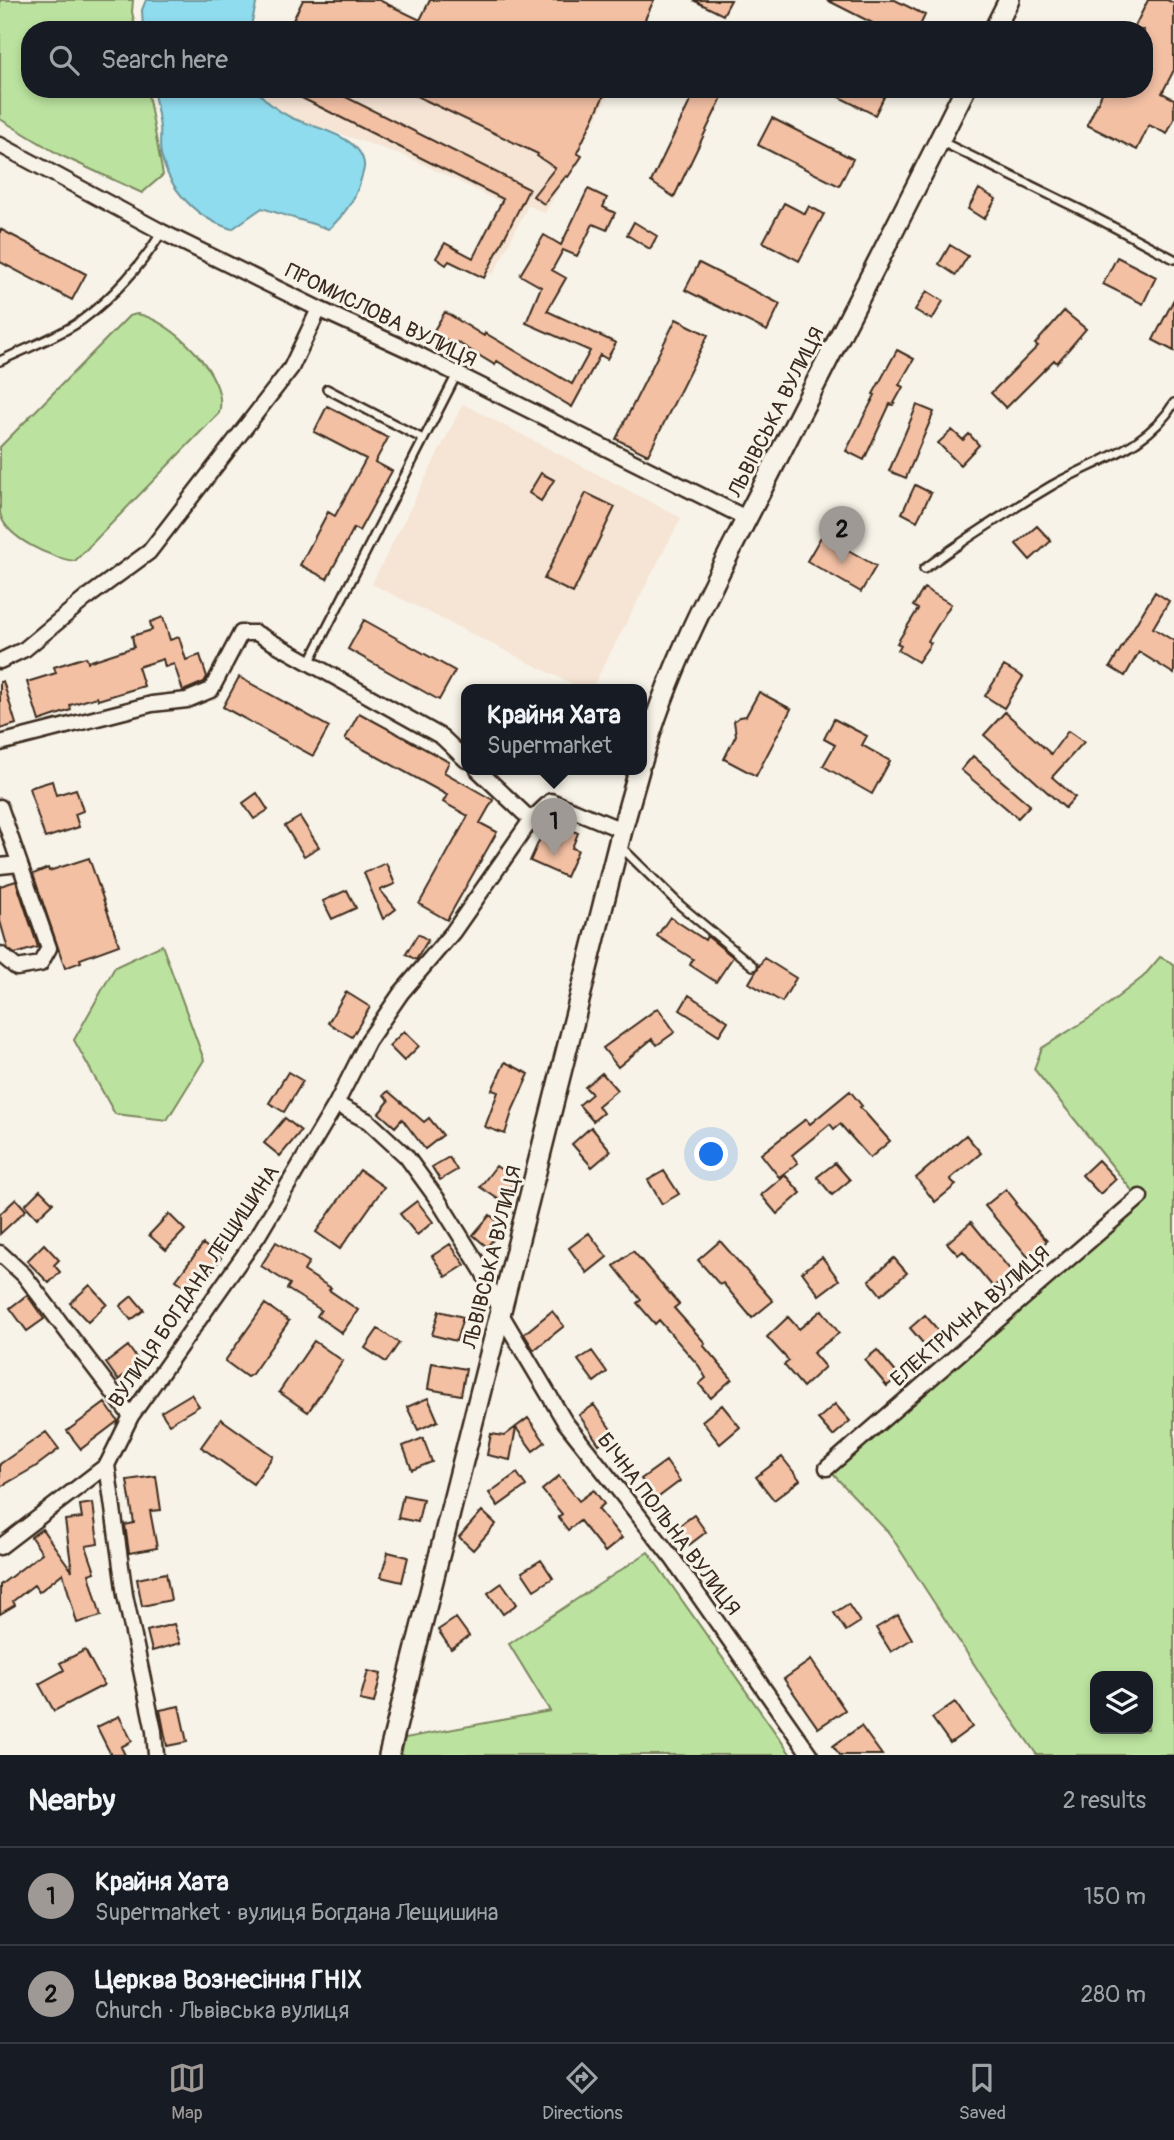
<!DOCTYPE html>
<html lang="en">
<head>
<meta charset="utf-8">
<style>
  :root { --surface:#171b24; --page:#242831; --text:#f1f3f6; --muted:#9ea1a6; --line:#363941; --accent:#9f9995 }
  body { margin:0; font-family:Pangolin,sans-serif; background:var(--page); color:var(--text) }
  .controls { position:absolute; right:21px; bottom:21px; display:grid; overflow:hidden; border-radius:14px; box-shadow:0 4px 10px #0003 }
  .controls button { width:63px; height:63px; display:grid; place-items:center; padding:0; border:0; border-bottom:2px solid var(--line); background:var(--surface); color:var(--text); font:35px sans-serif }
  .you { position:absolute; left:712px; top:1155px; width:24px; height:24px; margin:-18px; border:5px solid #fff; border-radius:50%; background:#1a73e8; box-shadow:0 0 0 10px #1a73e833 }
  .badge { display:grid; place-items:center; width:46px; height:46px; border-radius:50%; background:var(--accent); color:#111; font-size:23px; font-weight:700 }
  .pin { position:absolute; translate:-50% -58px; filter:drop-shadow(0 2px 4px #0008) }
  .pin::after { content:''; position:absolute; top:37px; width:24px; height:21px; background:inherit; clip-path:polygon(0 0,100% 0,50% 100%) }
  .popup { position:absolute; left:461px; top:684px; width:186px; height:91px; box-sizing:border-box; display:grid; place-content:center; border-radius:14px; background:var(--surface); filter:drop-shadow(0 2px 5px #0005); font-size:23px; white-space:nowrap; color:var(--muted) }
  .popup b { font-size:26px; color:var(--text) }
  .popup::after { content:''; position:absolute; left:50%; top:100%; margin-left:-14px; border:14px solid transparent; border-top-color:var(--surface) }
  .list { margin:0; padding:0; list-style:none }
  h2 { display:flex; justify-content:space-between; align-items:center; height:91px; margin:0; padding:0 28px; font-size:30px }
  h2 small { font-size:23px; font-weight:400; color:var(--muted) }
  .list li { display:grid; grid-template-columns:46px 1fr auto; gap:21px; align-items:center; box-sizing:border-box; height:98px; padding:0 28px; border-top:2px solid var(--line) }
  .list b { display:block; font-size:26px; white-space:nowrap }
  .list p { margin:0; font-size:23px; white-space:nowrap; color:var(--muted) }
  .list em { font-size:23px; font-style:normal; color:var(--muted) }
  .icon { flex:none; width:38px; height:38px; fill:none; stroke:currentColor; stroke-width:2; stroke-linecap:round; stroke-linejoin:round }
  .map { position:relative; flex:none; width:1174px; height:1755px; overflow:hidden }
  .search { position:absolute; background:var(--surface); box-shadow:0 4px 10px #0003; left:21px; right:21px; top:21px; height:77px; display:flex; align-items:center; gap:18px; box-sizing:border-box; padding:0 24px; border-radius:28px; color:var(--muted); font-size:26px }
  .sheet { height:287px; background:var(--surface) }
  nav { display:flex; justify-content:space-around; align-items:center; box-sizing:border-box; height:98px; border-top:2px solid var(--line); background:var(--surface); font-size:19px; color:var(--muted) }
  nav a { display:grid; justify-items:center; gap:4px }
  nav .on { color:var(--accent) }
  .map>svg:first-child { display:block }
  .built { fill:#f6e4d4 }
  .green { fill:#bbe39f; stroke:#7b865e; stroke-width:2; fill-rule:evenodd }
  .water { fill:#8fdcee; stroke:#6d959b; stroke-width:2 }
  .building { fill:#f3c0a4; stroke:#3b2a1e; stroke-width:2 }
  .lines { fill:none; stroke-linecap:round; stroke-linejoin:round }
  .service-casing { stroke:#3b2a1e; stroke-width:12 }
  .minor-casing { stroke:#3b2a1e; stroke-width:19 }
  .secondary-casing { stroke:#3b2a1e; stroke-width:24 }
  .service { stroke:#f7f3e8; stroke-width:7 }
  .minor { stroke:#f7f3e8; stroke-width:14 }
  .secondary { stroke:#f7f3e8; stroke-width:19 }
  .labels { text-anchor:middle; stroke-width:6; stroke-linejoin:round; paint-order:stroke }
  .street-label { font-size:21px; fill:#3b2a1e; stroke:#f7f3e8 }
</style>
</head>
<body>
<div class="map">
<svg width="1174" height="1755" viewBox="0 0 1174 1755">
  <rect width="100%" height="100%" fill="#f7f3e8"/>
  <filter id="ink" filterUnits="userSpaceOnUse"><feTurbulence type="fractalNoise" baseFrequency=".0143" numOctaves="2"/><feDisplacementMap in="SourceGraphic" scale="14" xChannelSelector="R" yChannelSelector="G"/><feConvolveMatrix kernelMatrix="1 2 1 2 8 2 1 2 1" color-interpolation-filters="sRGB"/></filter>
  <g filter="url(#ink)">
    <path class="built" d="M257,89H612L545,213L528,205L493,275L470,264L502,203L408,157L288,116L261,96Z
      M463,404L681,518L591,690H584L372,584Z"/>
    <path class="green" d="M0,0H133L132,12L136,30H30V89H147L163,175L142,193L60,155L0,119Z
      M137,314C170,319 230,376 219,413L75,561C53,559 5,538 0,513C0,493 0,468 0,447L129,316Z
      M162,945L204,1060L167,1120L115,1114L74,1040L115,967Z
      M1160,957L1174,964V1755H1037L985,1681L889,1533L827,1468L1134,1193L1034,1069L1042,1048L1096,1014L1143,977ZM1095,1676H1148V1729H1095Z
      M648,1552L791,1755H401L405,1738L550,1711L509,1644Z"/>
    <path class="water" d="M146,0H257L250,30H143L142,10Z
      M153,89H257C263,100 278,111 290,117C310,127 361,135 364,164C365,168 362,175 361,179C356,199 344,215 329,229L262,208L232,229C197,219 169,190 161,154C159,145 161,136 160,127C158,114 156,102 153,89Z"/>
    <path class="building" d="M303,0H379L420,20L430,0H654L640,30H288Z
      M693,0H731L723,15Z
      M827,0H895L925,15L918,30H886Z
      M1148,0H1167L1174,3V70L1162,93L1174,99V119L1167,134L1149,125L1137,150L1087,125L1104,89H1144V30H1133Z
      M284,89H330L529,189L484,278L449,261L446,265L436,258L445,243L473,258L503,199Z
      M402,89H607L577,153L582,156L568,177L566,176L544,204L533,196L555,168L537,156L538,154Z
      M696,89H726L674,197L651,182Z
      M823,89H888L875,115Z
      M772,118L853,159L839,186L758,145Z
      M588,189L607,198L603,207L615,213L607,230L593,224L577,256L563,250L552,270L566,278L547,311L616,343L607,359L600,355L572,407L497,361L495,365L457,342L455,345L433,332L445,312L484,336L485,333L572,384L590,351L526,323L541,287L520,275L544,235L561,245Z
      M979,189L996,199L984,219L968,209Z
      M784,203L805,214L809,206L824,214L799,261L763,242Z
      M634,222L657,236L650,249L627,235Z
      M0,229L86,274L72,300L0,262Z
      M950,245L968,256L956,275L939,264Z
      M1117,257L1156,277L1143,304L1103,284Z
      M699,263L780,304L767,331L685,290Z
      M927,291L943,301L932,320L915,310Z
      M1174,299V351L1153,340Z
      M1064,311L1086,329L1057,363L1054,360L1006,408L991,393L1038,346L1035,344Z
      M676,319L708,335L648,455L616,439Z
      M897,350L914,359L899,385L903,387L893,405L890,404L864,460L846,451L875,395L873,394Z
      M917,405L934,412L906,478L889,471Z
      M327,406L388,438L375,462L392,471L359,531L354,528L327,579L300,565L328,512L335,516L366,459L314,432Z
      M952,430L963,440L969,434L979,445L960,465L938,443Z
      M541,473L554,480L541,501L529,493Z
      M915,485L931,493L917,521L902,513Z
      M586,493L615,507L573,593L544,579Z
      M1037,526L1051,541L1030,560L1016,544Z
      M822,535L876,566L861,592L807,561Z
      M924,588L951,604L928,641L931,643L918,662L898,650L901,645L897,643L918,609L913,606Z
      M1155,592L1169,601L1153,628L1174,641V674L1139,652L1125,676L1110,667Z
      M163,617L170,640L179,637L186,660L200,655L207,677L204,682L183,691L174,664L165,667L163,659L138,667L144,686L98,700L97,697L70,705L71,710L39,721L27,682L56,673L54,667L86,657L88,662L134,647L132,636L152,630L150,622Z
      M364,620L455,671L439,700L348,649Z
      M1004,666L1023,677L1004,708L985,696Z
      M239,677L329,727L313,756L223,707Z
      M3,681L16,724L0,729V682Z
      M759,692L791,709L756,776L724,759L736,735L734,721L740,717L746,716Z
      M1005,712L1051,754L1068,731L1084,742L1052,777L1075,797L1065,808L984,735Z
      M359,713L449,762L444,772L493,800L480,823L497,832L447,920L419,904L468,816L443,802L447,795L345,739Z
      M834,719L867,736L862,745L890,761L872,794L823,766L835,745L824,739Z
      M973,756L1030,805L1018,818L961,770Z
      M52,781L56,795L76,789L83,811L75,814L79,827L45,838L29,788Z
      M257,793L268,810L254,819L243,803Z
      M300,817L319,847L304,856L285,826Z
      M554,823L578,833L572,848L578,850L566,877L530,861L542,834L548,837Z
      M89,858L119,945L80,959L81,962L65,968L33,874L48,868L49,871Z
      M386,863L395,884L380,890L396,909L383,919L364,873Z
      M16,881L38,947L15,954L8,949L0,921V886Z
      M347,890L356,908L332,919L323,901Z
      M670,917L705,940L707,936L733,957L716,982L690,965L693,959L657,936Z
      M418,934L428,940L416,960L406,954Z
      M764,958L796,978L782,1002L749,983Z
      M346,992L370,1007L352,1037L328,1023Z
      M689,995L728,1021L719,1035L680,1010Z
      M658,1008L675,1032L657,1045L652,1039L618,1067L603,1048Z
      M404,1031L419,1046L404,1061L389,1046Z
      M505,1062L529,1074L513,1109L505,1134L485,1127L498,1092L492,1090Z
      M288,1072L303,1081L284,1112L269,1103Z
      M602,1073L617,1090L598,1106L603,1113L593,1121L579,1105L592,1094L585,1087Z
      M388,1091L424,1122L429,1118L443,1135L425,1149L402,1119L395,1127L379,1113L389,1101L384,1095Z
      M850,1091L862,1106L860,1107L890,1141L870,1158L840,1124L834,1129L830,1124L792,1155L798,1163L779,1177L761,1154L806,1119L810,1124Z
      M285,1118L301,1131L280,1156L264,1143Z
      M591,1127L611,1151L592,1167L572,1144Z
      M966,1135L981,1153L950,1179L956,1185L935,1202L916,1178Z
      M449,1157L457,1170L440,1180L432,1167Z
      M1098,1160L1116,1179L1100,1194L1082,1175Z
      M835,1163L850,1180L832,1195L817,1177Z
      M496,1166L516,1180L501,1201L480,1187Z
      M360,1170L384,1187L340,1249L316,1232Z
      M664,1171L679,1194L662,1204L648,1180Z
      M785,1175L801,1193L777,1214L761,1195Z
      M1006,1189L1017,1203L1015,1204L1047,1241L1028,1257L985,1206Z
      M40,1190L53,1203L37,1218L25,1205Z
      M16,1199L26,1210L0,1234V1214Z
      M417,1201L433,1222L417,1235L400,1214Z
      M169,1214L185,1230L166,1250L149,1235Z
      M490,1215L504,1227L487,1247L473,1235Z
      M971,1222L1012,1272L993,1287L963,1251L958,1255L947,1243Z
      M589,1233L607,1257L587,1273L569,1248Z
      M720,1241L773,1301L752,1318L723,1283L720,1285L698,1260Z
      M276,1242L309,1262L304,1271L331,1288L329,1290L358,1310L342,1333L317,1316L321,1310L287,1289L290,1284L261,1266Z
      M44,1244L59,1260L54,1265L60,1272L49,1283L27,1261Z
      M203,1244L221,1258L204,1281L198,1277L189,1289L176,1280Z
      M450,1244L465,1265L446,1277L432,1256Z
      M633,1251L679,1304L674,1308L705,1343L703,1345L732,1379L711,1398L699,1384L706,1378L699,1366L659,1320L655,1324L637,1303L641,1300L614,1266Z
      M822,1257L839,1280L819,1295L802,1272Z
      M894,1258L907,1273L881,1295L869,1280Z
      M90,1285L107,1304L88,1322L70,1303Z
      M27,1295L44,1319L27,1331L10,1308Z
      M132,1296L144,1310L131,1320L120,1306Z
      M265,1304L289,1321L252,1374L247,1377L225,1361Z
      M822,1310L839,1333L813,1353L825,1367L803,1387L784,1365L789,1361L767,1337L788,1317L799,1329Z
      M439,1311L463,1317L456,1341L432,1335Z
      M552,1311L564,1326L534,1350L524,1334Z
      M925,1315L944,1337L929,1350L910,1328Z
      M378,1329L399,1343L386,1362L365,1348Z
      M314,1341L343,1361L308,1412L279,1392Z
      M128,1346L140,1363L118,1380L106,1363Z
      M877,1350L899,1376L887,1386L865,1360Z
      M592,1351L607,1372L594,1382L578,1360Z
      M432,1363L466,1369L461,1395L428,1389Z
      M191,1394L199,1406L169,1424L161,1412Z
      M428,1398L438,1421L418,1430L407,1407Z
      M105,1403L118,1421L81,1449L67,1431Z
      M835,1404L850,1421L833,1436L818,1419Z
      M594,1405L614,1434L599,1444L579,1415Z
      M722,1405L740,1427L720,1444L702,1421Z
      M528,1418L545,1442L533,1451L516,1428L510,1460L487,1455L491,1434L504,1436Z
      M221,1419L273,1456L253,1484L201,1447Z
      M46,1432L59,1449L35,1467L0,1487V1464Z
      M423,1438L432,1462L412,1470L403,1446Z
      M782,1457L800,1480L774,1500L756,1477Z
      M666,1461L680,1481L656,1499L641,1479Z
      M517,1473L526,1486L498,1506L489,1493Z
      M156,1476L161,1510L150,1511L157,1548L129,1553L125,1525L134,1523L127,1480Z
      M559,1476L579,1501L594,1490L604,1504L598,1509L622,1538L605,1552L580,1521L568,1530L558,1517L562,1514L542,1490Z
      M403,1495L423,1499L418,1522L398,1518Z
      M93,1503L98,1544L86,1546L95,1572L89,1574L101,1616L77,1623L63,1573L39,1592L34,1585L13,1601L15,1605L0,1614V1585L42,1553L31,1537L42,1529L72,1571L65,1520L82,1518L80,1505Z
      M482,1511L496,1524L473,1550L459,1537Z
      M694,1515L706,1532L689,1545L676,1528Z
      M388,1552L408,1557L402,1582L381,1577Z
      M541,1560L553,1578L534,1590L522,1572Z
      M166,1573L171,1600L142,1606L137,1579Z
      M502,1583L517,1604L503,1614L488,1593Z
      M848,1604L860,1622L846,1631L834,1613Z
      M898,1615L912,1639L891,1652L876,1628Z
      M456,1618L469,1636L451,1649L438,1630Z
      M174,1624L180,1643L152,1651L147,1631Z
      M85,1650L104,1685L54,1711L39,1684L64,1670L60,1663Z
      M811,1660L845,1710L818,1728L784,1679Z
      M368,1671L381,1674L374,1703L360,1700Z
      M955,1702L972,1727L950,1743L932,1718Z
      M179,1706L187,1742L167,1746L160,1710Z
      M119,1716L132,1741L121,1747L125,1755H111L97,1727Z
      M861,1726L882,1755H840L833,1746Z"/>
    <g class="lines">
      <g class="service-casing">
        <path id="service" d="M940,141L1085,212L1174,259
          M0,361C24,349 62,335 82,320C113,297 142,265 162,232
          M327,389L423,439
          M924,569C965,539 1007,512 1051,486C1094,461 1148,448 1174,403
          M309,663L457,374
          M621,847L681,906L753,966"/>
      </g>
      <g class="minor-casing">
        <path id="minor" d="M0,145L162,232L319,309L413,352L746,518
          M0,661L25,649L85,599L149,552L291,368L319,309
          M0,743L152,704L187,700L211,690L241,633H256L442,737L466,760
          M478,770L531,820
          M0,807L49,948L40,964L17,968L0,954
          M0,866L19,864
          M336,1104L368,1121L406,1156L438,1200L483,1272L501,1314L565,1422L673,1559L810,1755
          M0,1253L24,1275L131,1416
          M827,1468L1140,1197
          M0,1547L107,1465
          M156,1755L154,1731L125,1595L107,1465L131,1416L259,1234L336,1104L368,1041L401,993L453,932L531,820L551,801L622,830"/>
      </g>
      <g class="secondary-casing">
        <path id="secondary" d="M994,30L1009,0
          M642,761C671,658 725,562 773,467C837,341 902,216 965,89
          M389,1755L622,830L639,770"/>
      </g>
      <use href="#service" class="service"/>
      <use href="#minor" class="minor"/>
      <use href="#secondary" class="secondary"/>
    </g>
  </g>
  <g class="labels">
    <g class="street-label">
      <text transform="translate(381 315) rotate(26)" y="7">ПРОМИСЛОВА ВУЛИЦЯ</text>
      <text transform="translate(776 412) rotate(-63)" y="7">ЛЬВІВСЬКА ВУЛИЦЯ</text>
      <text transform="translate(492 1257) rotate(-76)" y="7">ЛЬВІВСЬКА ВУЛИЦЯ</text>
      <text transform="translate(194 1286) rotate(-56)" y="7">ВУЛИЦЯ БОГДАНА ЛЕЩИШИНА</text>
      <text transform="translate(970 1316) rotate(-41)" y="7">ЕЛЕКТРИЧНА ВУЛИЦЯ</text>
      <text transform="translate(669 1524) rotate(53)" y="7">БІЧНА ПОЛЬНА ВУЛИЦЯ</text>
    </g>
  </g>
</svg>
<div class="controls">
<button><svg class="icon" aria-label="layers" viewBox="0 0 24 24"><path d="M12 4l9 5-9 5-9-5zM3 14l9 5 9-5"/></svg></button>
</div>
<div class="you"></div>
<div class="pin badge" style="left:554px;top:856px">1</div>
<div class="popup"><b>Крайня Хата</b>Supermarket</div>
<div class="pin badge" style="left:842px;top:564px">2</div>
<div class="search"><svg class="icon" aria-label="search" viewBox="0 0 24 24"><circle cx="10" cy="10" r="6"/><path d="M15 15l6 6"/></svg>Search here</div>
</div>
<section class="sheet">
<h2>Nearby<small>2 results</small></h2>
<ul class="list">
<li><span class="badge">1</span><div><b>Крайня Хата</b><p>Supermarket · вулиця Богдана Лещишина</p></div><em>150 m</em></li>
<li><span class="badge">2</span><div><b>Церква Вознесіння ГНІХ</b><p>Church · Львівська вулиця</p></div><em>280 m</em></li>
</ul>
</section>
<nav>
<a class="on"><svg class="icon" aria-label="map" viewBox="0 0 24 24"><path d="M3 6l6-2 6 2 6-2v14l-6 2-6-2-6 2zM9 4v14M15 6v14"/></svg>Map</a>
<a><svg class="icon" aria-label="directions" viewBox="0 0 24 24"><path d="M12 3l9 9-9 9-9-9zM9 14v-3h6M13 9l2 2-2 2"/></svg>Directions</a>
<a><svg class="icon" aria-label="saved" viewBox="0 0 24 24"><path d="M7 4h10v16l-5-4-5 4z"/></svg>Saved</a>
</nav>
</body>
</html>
